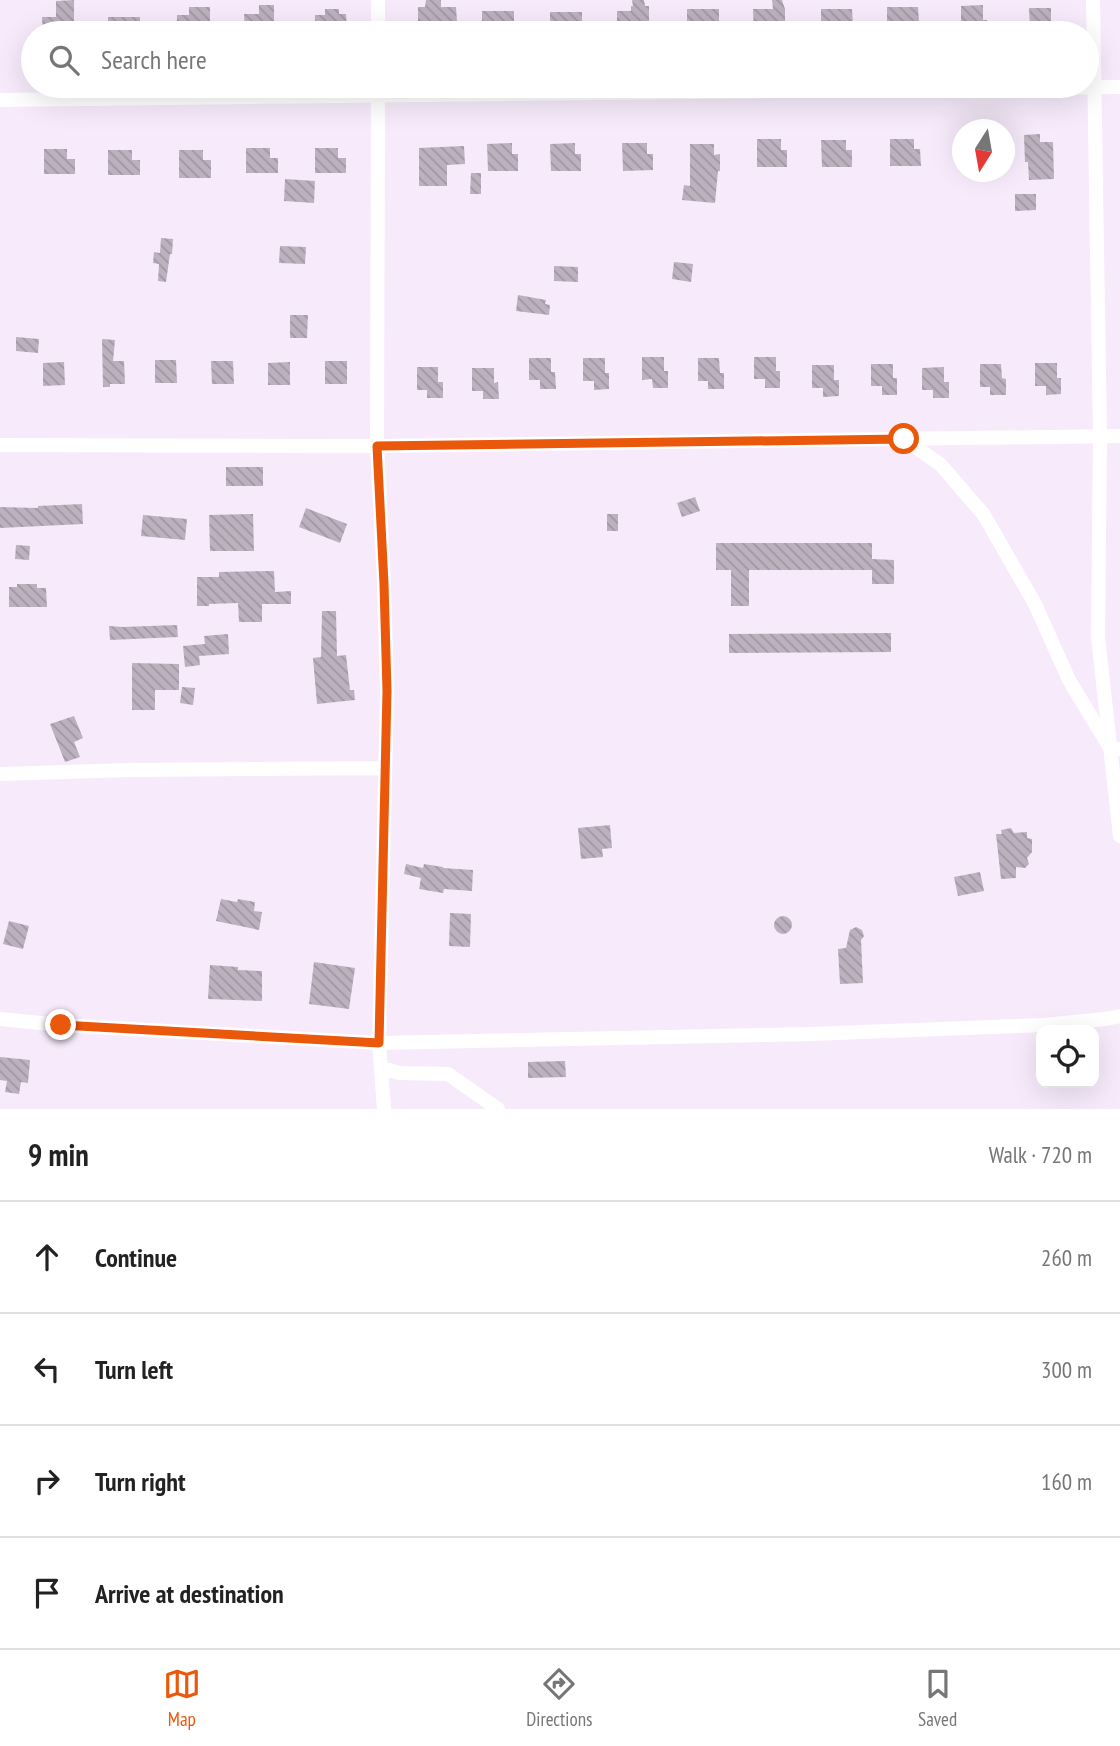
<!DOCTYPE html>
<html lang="en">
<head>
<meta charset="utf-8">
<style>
  :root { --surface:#fff; --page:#f2f2f2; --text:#222; --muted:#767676; --line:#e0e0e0; --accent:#ea580c }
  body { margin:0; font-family:"PT Sans Narrow",sans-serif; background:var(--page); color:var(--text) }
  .controls { position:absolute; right:21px; bottom:21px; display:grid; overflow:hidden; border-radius:14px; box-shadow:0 7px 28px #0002 }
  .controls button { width:63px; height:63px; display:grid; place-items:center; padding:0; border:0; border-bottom:2px solid var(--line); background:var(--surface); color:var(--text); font:35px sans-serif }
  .compass { position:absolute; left:952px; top:119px; width:63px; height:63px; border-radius:50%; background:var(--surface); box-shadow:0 7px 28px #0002; rotate:191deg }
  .stop { position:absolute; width:21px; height:21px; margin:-16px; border:5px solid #ea580c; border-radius:50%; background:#fff }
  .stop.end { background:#ea580c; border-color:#fff; box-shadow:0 2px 7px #0008 }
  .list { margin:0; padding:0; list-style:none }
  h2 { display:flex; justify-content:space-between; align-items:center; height:91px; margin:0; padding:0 28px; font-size:30px }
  h2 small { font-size:23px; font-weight:400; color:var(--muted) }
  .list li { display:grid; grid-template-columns:46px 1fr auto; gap:21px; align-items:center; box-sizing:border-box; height:112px; padding:0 28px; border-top:2px solid var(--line) }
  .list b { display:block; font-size:26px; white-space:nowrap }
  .list em { font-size:23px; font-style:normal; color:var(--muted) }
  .icon { flex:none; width:38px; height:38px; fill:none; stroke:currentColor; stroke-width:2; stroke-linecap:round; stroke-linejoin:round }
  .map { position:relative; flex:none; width:1120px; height:1109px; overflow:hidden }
  .search { position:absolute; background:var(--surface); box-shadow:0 7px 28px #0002; left:21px; right:21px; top:21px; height:77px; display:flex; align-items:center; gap:18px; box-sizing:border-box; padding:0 24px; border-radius:38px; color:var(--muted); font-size:26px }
  .sheet { height:539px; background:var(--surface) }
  nav { display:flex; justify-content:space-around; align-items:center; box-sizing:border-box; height:98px; border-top:2px solid var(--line); background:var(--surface); font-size:19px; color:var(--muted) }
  nav a { display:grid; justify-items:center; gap:4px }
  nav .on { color:var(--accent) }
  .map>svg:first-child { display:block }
  .building { fill:url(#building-back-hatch) }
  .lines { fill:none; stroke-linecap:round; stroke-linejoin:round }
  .street { stroke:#fff; stroke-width:14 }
  .route { stroke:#ea580c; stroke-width:9 }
</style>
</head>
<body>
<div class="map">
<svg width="1120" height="1109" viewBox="0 0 1120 1109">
  <defs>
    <pattern id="building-back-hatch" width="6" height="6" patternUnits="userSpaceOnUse" patternTransform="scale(1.75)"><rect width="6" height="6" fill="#bcb1bf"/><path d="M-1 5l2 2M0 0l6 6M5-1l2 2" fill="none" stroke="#a197a3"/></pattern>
  </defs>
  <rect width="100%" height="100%" fill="#f7ebfb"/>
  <path class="building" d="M74,0V31H66V33H43L42,17H56V1Z
    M426,0H441V7H456L457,22H446V33H418V7H425Z
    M632,0H644L645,6H649V25H641V33H617V11H631V6H633Z
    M772,0H782L785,9V24H777V33H754L753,9H773Z
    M259,5H274V30H269V33H245L244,14H259Z
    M983,5V20H987V33H972L971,28H961V6Z
    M189,7H210V30H201V33H177V15H189Z
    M887,7H918L919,22H911V32H887Z
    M1029,8H1051V23L1056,22V33H1040V31H1030Z
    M325,9H339V14H346L347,30H338V33H315V15H325Z
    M687,9H719V24H711V33H687Z
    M821,9H852L853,24H845V33H821Z
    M482,11H514V25L506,26V33H482Z
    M550,12H582V27H574V33H550Z
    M108,17H140V32L108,33Z
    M1040,134V142H1053L1054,179L1029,180L1028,162H1025L1024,135Z
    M757,139H781V150H787V167H757Z
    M890,139H914V149H920L921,166H890Z
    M821,140H846V150H852V167H822Z
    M512,143V154H518V171H488L487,144Z
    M575,143V154H581V171H551L550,144Z
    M622,143H647V154H653V170L623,171Z
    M690,144H714V155L720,154V171H718L715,203L682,200L684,185L690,186Z
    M464,146L465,164L447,165V186H419V148Z
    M246,148H270V158H278V173H246Z
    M315,148H338V158H346V173H315Z
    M44,149H67V159H75V174H44Z
    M108,150H132V160H140V175H108Z
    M179,150H203V160H211V178H179Z
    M471,173H481V194H470Z
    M285,179L315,181L314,203L284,201Z
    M1015,194H1036V210L1015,211Z
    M161,238L173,239L172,254H170L166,282L158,281L159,264L153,263L154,252L160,253Z
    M280,246L306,247L305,264L279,263Z
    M674,262L693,264L691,282L672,279Z
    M554,266L578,267V282L554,281Z
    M518,295L546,300L545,304L550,305L549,315L516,311Z
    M290,315H308L307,338H290Z
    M16,337L39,339L38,353L16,351Z
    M102,339L115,340L113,361H124L125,384H110V387H103Z
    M642,357H664V371H668V388H653L652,379L642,380Z
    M754,357H776V371H780V388H765V379H754Z
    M529,358H551V372H555L556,389H540V380H529Z
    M583,358H605V373H609V389L594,390V381H583Z
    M698,358H719L720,373H724V389H708V381H698Z
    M155,360H176L177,383H155Z
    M211,361H233L234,384H212Z
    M325,361H347V384H325Z
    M64,362L65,385L43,386V363Z
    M290,362V385H268V363Z
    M1035,363H1057V378H1061V394L1046,395V386H1035Z
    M871,364H893V378H897V395H882V386H871Z
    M980,364H1001L1002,378L1006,379V395H990V387H980Z
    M812,365H834V380H839V396L823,397V388H812Z
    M417,367H438V382H443V398H427V390H417Z
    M944,367V382H949V398H933V390H922V368Z
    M472,368H494V383L498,382L499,399H483V391H472Z
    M226,467H263V486H226Z
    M695,497L700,511L682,517L677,503Z
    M82,504L83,524L0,528V507L38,508V506Z
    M306,508L347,524L340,543L299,527Z
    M253,514L254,551H210L209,515Z
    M607,514H618V531H607Z
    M143,515L187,519L185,540L141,536Z
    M716,543H872V559L894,560V584H872V570H749V606H731V570H716Z
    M16,545L30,546L29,560L15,559Z
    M274,571L275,592L291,591V604H262V622H239L238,603L209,604V606H197V577H219V572Z
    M17,584H37V588H46L47,607H9V587H17Z
    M322,611H336L337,656L346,655L350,690H354L355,700L317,704L313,658L321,657Z
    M177,625L178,637L110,640L109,626L123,627Z
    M891,633V652L729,653V634Z
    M228,634L229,654L199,656L200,665L185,667L183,646L205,644L204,636Z
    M132,663L179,664V690H155V710H132Z
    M182,687L195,688L193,705L180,703Z
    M74,716L83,738L74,742L80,757L65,762L50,724Z
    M610,825L612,848L602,849L603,857L581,859L578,828Z
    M1011,828L1014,833L1027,832V838L1032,839V852L1027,858L1029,864L1025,868L1016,867V878L1001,879L996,834H1002L1001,830Z
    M406,864L423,868L424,864L443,867V868L473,870L472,891L444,889L443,893L419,889L421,878L404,874Z
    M980,872L984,891L958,896L954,877Z
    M221,899L237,902L238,899L255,902L254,911L262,912L259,930L216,921Z
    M450,913L471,914L470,947L449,946Z
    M774 925a9 9 0 1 1 18 0a9 9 0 1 1-18 0Z
    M9,921L29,926L23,949L3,944Z
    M856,927L862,930L864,936L861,940L863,983L840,984L838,949L846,948L850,930Z
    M314,962L355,968L349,1009L309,1004Z
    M210,965L238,967V970L262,971V1001L208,999Z
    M0,1057L30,1060L28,1083L21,1082L19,1094L5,1092L7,1081L0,1080Z
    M565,1061L566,1077L528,1078V1062Z"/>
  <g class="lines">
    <path class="street" d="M378,0V33
      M1093,0L1100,436L1098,637L1120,836
      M378,86L377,446L384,584L387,691L379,1043L384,1109
      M0,100L1120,87
      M904,439L941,465L984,515L1035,604L1069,680L1110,748L1120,749
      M0,445L377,446L1120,436
      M0,774L130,770L385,768
      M0,1019L61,1025L379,1043L811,1034L1044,1025L1105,1019L1120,1016
      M382,1068L399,1073L448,1074L498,1109"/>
  </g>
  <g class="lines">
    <path class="route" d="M61,1025L379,1043L387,691L384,584L377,446L904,439"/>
  </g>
</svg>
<div class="controls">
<button><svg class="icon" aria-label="locate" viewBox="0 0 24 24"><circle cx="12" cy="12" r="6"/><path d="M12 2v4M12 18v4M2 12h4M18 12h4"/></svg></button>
</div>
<svg class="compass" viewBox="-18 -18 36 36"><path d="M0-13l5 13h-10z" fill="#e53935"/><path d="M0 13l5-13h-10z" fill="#767676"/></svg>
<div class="stop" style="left:904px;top:439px"></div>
<div class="stop end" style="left:61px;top:1025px"></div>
<div class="search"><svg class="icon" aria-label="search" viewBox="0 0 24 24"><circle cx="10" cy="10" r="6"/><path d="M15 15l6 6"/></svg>Search here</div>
</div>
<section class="sheet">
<h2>9 min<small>Walk · 720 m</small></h2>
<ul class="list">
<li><svg class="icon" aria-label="ahead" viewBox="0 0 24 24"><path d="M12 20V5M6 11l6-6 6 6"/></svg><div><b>Continue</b></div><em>260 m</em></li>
<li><svg class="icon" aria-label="left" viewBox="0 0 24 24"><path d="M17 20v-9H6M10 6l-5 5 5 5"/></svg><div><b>Turn left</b></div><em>300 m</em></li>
<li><svg class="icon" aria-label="right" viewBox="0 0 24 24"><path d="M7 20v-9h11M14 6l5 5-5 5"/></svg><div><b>Turn right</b></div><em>160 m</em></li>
<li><svg class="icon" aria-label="arrive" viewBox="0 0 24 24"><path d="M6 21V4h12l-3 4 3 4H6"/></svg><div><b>Arrive at destination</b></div></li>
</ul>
</section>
<nav>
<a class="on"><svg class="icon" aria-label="map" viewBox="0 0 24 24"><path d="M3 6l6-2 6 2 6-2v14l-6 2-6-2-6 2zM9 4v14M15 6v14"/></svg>Map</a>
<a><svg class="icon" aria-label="directions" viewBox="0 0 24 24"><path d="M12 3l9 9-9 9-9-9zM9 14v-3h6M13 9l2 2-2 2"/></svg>Directions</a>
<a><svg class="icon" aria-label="saved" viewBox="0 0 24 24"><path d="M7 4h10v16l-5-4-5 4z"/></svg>Saved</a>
</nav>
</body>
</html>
